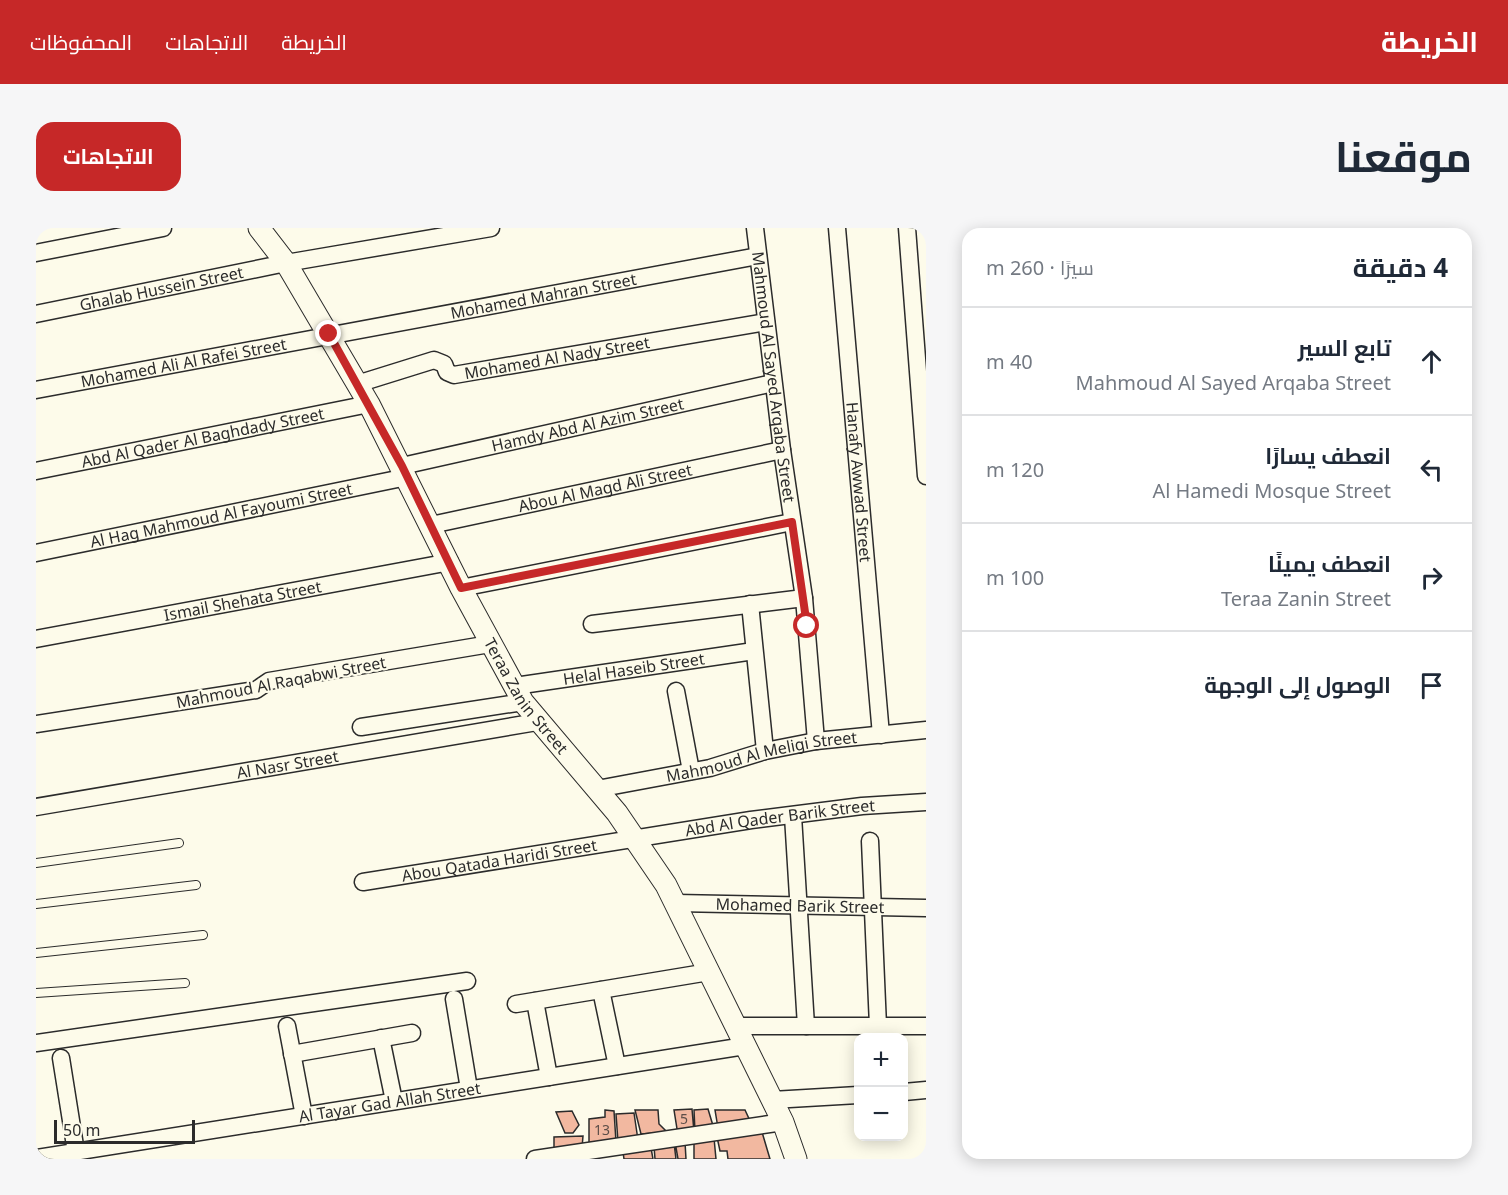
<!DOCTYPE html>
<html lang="ar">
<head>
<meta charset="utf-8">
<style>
  :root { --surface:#fff; --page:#f6f6f7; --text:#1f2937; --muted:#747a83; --line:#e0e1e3; --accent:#c62828 }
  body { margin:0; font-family:"Noto Sans",Cairo,sans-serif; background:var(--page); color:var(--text); direction:rtl }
  .controls { position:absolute; right:18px; bottom:18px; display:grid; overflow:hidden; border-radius:12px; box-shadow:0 3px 15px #0003 }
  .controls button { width:54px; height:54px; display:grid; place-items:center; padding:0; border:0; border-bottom:2px solid var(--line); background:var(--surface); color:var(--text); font:30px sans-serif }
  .scale { position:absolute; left:18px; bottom:15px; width:141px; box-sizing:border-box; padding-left:6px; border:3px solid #2b2b2b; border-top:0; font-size:16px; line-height:21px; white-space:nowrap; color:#2b2b2b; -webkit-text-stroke:4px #fdfbea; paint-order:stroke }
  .stop { position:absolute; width:18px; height:18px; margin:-14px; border:4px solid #c62828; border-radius:50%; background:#fff }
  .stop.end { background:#c62828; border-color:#fff; box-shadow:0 2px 6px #0008 }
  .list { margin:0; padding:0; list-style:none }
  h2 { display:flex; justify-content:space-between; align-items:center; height:78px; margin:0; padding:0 24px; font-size:26px }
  h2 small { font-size:20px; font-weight:400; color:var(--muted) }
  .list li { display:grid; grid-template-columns:39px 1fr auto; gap:18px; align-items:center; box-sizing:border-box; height:108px; padding:0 24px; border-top:2px solid var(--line) }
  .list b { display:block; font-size:22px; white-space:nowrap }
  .list p { margin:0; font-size:20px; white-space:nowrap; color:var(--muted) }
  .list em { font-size:20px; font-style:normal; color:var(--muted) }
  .icon { flex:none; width:33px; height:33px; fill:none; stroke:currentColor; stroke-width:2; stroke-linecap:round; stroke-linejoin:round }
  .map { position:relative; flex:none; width:890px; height:931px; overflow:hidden; direction:ltr; border-radius:18px }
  header { display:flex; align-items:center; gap:36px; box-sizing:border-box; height:84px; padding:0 30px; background:var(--accent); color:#fff }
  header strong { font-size:28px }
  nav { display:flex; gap:33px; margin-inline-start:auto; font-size:21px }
  .intro { display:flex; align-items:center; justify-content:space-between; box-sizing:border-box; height:144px; padding:0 36px }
  h1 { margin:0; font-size:42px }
  .button { padding:15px 27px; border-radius:18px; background:var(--accent); color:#fff; font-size:21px; font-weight:700 }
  main { display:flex; gap:36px; padding:0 36px }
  aside { flex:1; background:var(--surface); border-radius:18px; box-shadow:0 3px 15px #0003 }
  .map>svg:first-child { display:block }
  .building { fill:#f2b8a0; stroke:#2b2b2b; stroke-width:1.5 }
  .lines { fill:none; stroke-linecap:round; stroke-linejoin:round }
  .service-casing { stroke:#2b2b2b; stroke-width:10 }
  .minor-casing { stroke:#2b2b2b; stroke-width:19 }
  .tertiary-casing { stroke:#2b2b2b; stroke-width:23 }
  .service { stroke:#fdfbea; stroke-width:8 }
  .minor { stroke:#fdfbea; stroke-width:16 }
  .tertiary { stroke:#fdfbea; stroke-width:21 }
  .route { stroke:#c62828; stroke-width:8 }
  .labels { text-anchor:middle; stroke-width:4.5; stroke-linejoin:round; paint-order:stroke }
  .number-label { font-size:14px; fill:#5d4e48 }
  .street-label { font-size:16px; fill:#2b2b2b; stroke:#fdfbea }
</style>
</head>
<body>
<header>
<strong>الخريطة</strong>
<nav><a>الخريطة</a><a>الاتجاهات</a><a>المحفوظات</a></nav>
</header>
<div class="intro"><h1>موقعنا</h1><a class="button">الاتجاهات</a></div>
<main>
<aside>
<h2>4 دقيقة<small>سيرًا · 260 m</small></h2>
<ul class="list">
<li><svg class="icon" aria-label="ahead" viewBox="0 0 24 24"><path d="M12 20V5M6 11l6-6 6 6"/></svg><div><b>تابع السير</b><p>Mahmoud Al Sayed Arqaba Street</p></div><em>40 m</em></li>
<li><svg class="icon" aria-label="left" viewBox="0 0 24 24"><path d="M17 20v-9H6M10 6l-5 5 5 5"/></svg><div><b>انعطف يسارًا</b><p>Al Hamedi Mosque Street</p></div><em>120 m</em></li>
<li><svg class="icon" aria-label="right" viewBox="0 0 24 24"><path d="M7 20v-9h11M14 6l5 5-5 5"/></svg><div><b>انعطف يمينًا</b><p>Teraa Zanin Street</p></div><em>100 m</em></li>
<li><svg class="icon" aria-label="arrive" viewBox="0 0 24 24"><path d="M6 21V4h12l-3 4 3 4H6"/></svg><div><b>الوصول إلى الوجهة</b></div></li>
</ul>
</aside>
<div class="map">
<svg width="890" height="931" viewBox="0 0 890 931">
  <rect width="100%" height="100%" fill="#fdfbea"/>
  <path class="building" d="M656,881L658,904L642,907L638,882Z
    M672,881L678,901L659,904L658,882Z
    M569,882L578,883L580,914L553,915V891L569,889Z
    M599,882H622L623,896L631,904L605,906Z
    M679,882H709L715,895L682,900Z
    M536,883L543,897L537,905H529L520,884Z
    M598,885L602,912L582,914L580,886Z
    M726,904L734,931H692L691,923H684L681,909Z
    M547,908L546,920L518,921V909Z
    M678,910L680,931H658V913Z
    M639,914H649L650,931H642Z
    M638,915L640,931H619L618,918Z
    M615,920L617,931H588L587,924Z"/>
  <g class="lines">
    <g class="service-casing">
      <path id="service" d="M0,635L143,615
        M0,676L160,657
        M0,725L167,707
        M0,765L149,755"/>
    </g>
    <g class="minor-casing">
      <g id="minor">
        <path id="s1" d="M719,0L746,222L768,370L780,513"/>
        <path id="s2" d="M801,0L845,507"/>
        <path d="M871,0L890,248"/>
        <path d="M0,25L127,0"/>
        <path id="s3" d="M0,86L250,35L455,0"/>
        <path id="s4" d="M321,156L398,132L408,136L411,144L418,147L730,94"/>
        <path id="s5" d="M0,162L722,28"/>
        <path id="s6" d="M366,238L737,155"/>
        <path id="s7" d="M0,243L333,176"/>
        <path id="s8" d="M395,297L746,222"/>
        <path id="s9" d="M0,325L371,249"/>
        <path d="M425,360L756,294"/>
        <path d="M714,376L729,523"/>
        <path d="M556,396L768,370"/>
        <path id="s10" d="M0,411L414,334"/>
        <path id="s11" d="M479,458L718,423"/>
        <path d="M640,463L655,543"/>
        <path d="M0,496L220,462L233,453L454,416"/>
        <path d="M325,499L487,474"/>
        <path id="s12" d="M561,561L674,540L729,523L780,513L890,502"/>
        <path id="s13" d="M0,579L501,494"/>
        <path d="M757,588L770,798"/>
        <path d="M834,613L842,798"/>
        <path id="s14" d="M327,654L715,592L826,578L890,574"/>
        <path id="s15" d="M640,675L890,680"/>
        <path d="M565,762L581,838"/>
        <path d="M418,771L433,861"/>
        <path d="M499,773L513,849"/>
        <path d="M480,776L673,744"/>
        <path d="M251,798L268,888"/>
        <path d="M698,798H890"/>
        <path d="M345,810L358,873"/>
        <path d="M0,815L431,753"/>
        <path d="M256,826L376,805"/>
        <path d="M25,830L40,924"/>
        <path d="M868,864L890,862"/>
        <path d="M736,872L822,867"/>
        <path id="s16" d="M0,930L709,818"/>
        <path d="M499,931L747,894"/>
      </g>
    </g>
    <g class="tertiary-casing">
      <g id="tertiary">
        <path id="s17" d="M223,0L250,35L333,176L425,360L487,474L581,585L630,657L747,894L760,931"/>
      </g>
    </g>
    <use href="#service" class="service"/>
    <use href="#minor" class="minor"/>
    <use href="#tertiary" class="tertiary"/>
  </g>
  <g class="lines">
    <path class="route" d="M293,106L366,238L425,360L756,294L771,398"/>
  </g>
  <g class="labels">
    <g class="number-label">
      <text x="648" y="896">5</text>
      <text x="566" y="907">13</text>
    </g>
    <g class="street-label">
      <text dy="6" stroke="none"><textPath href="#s3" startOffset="128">Ghalab Hussein Street</textPath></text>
      <text dy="6" stroke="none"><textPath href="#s5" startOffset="516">Mohamed Mahran Street</textPath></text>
      <text dy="6" stroke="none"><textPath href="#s4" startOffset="212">Mohamed Al Nady Street</textPath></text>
      <text dy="6" stroke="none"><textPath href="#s5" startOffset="150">Mohamed Ali Al Rafei Street</textPath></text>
      <text dy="6" stroke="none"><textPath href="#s1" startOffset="150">Mahmoud Al Sayed Arqaba Street</textPath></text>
      <text dy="6" stroke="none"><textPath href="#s6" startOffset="190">Hamdy Abd Al Azim Street</textPath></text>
      <text dy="6" stroke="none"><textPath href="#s7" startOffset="170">Abd Al Qader Al Baghdady Street</textPath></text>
      <text dy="6" stroke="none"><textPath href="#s2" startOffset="255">Hanafy Awwad Street</textPath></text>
      <text dy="6" stroke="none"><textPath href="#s8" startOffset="178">Abou Al Magd Ali Street</textPath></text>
      <text dy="6" stroke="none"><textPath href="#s9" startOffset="189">Al Hag Mahmoud Al Fayoumi Street</textPath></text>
      <text dy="6" stroke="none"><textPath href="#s10" startOffset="210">Ismail Shehata Street</textPath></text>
      <text dy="6" stroke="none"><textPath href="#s11" startOffset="120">Helal Haseib Street</textPath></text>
      <text transform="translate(245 454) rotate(-11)" y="6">Mahmoud Al Raqabwi Street</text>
      <text dy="6" stroke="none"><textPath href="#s17" startOffset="540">Teraa Zanin Street</textPath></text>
      <text dy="6" stroke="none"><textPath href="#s12" startOffset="168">Mahmoud Al Meligi Street</textPath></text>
      <text dy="6" stroke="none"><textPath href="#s13" startOffset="255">Al Nasr Street</textPath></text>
      <text dy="6" stroke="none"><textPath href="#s14" startOffset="422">Abd Al Qader Barik Street</textPath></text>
      <text dy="6" stroke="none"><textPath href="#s14" startOffset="138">Abou Qatada Haridi Street</textPath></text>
      <text dy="6" stroke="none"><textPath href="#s15" startOffset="124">Mohamed Barik Street</textPath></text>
      <text dy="6" stroke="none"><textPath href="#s16" startOffset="358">Al Tayar Gad Allah Street</textPath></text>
    </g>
  </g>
</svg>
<div class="controls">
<button>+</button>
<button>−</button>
</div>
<div class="scale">50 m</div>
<div class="stop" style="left:771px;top:398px"></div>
<div class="stop end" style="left:293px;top:106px"></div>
</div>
</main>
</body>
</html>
